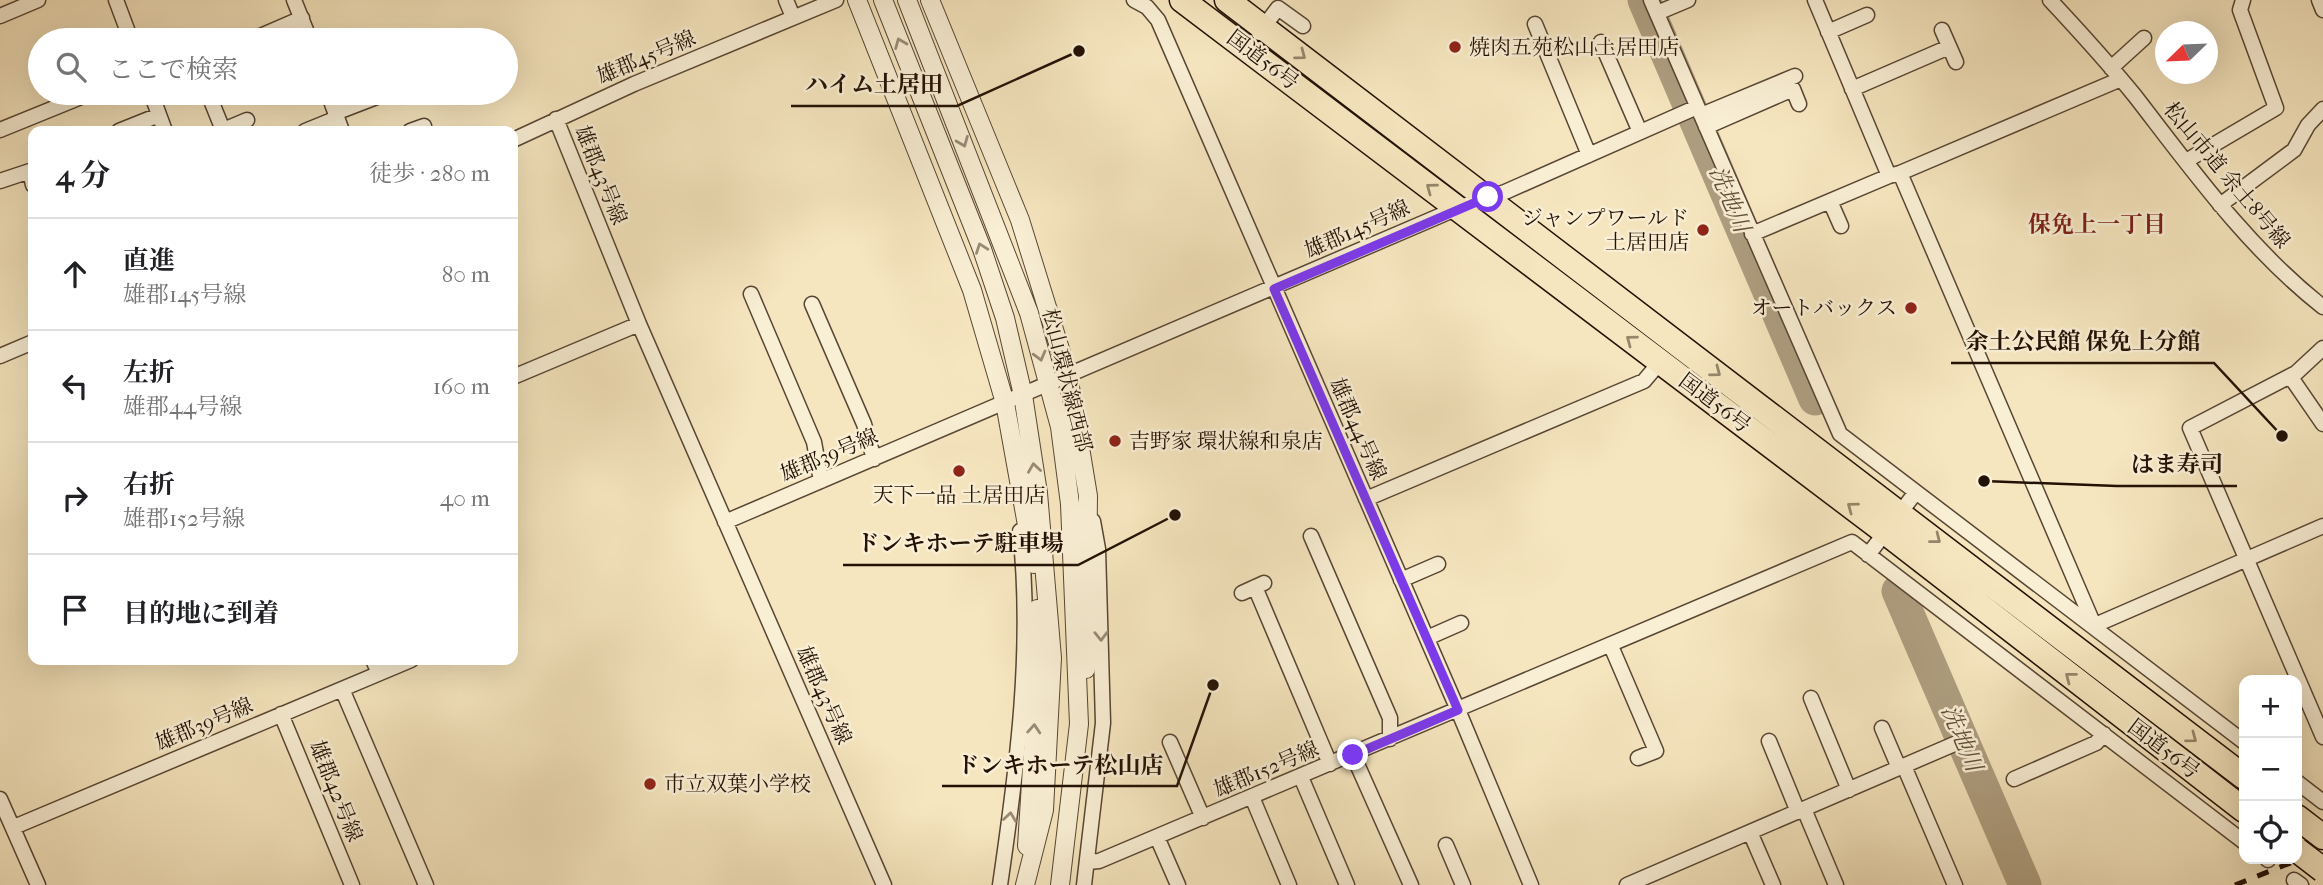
<!DOCTYPE html>
<html lang="ja">
<head>
<meta charset="utf-8">
<style>
  :root { --surface:#fff; --page:#f2f2f2; --text:#202124; --muted:#757577; --line:#e0e0e0 }
  body { margin:0; font-family:"IM FELL French Canon","Noto Serif JP",serif; background:var(--page); color:var(--text) }
  .controls { position:absolute; right:21px; bottom:21px; display:grid; overflow:hidden; border-radius:14px; box-shadow:0 7px 28px #0002 }
  .controls button { width:63px; height:63px; display:grid; place-items:center; padding:0; border:0; border-bottom:2px solid var(--line); background:var(--surface); color:var(--text); font:35px sans-serif }
  .compass { position:absolute; left:2155px; top:21px; width:63px; height:63px; border-radius:50%; background:var(--surface); box-shadow:0 7px 28px #0002; rotate:247deg }
  .stop { position:absolute; width:21px; height:21px; margin:-16px; border:5px solid #7c3aed; border-radius:50%; background:#fff }
  .stop.end { background:#7c3aed; border-color:#fff; box-shadow:0 2px 7px #0008 }
  .list { margin:0; padding:0; list-style:none }
  h2 { display:flex; justify-content:space-between; align-items:center; height:91px; margin:0; padding:0 28px; font-size:30px }
  h2 small { font-size:23px; font-weight:400; color:var(--muted) }
  .list li { display:grid; grid-template-columns:46px 1fr auto; gap:21px; align-items:center; box-sizing:border-box; height:112px; padding:0 28px; border-top:2px solid var(--line) }
  .list b { display:block; font-size:26px; white-space:nowrap }
  .list p { margin:0; font-size:23px; white-space:nowrap; color:var(--muted) }
  .list em { font-size:23px; font-style:normal; color:var(--muted) }
  .icon { flex:none; width:38px; height:38px; fill:none; stroke:currentColor; stroke-width:2; stroke-linecap:round; stroke-linejoin:round }
  .map { position:relative; flex:none; width:2323px; height:885px; overflow:hidden }
  .search { position:absolute; background:var(--surface); box-shadow:0 7px 28px #0002; left:28px; top:28px; width:490px; height:77px; display:flex; align-items:center; gap:18px; box-sizing:border-box; padding:0 24px; border-radius:38px; color:var(--muted); font-size:26px }
  .panel { position:absolute; background:var(--surface); box-shadow:0 7px 28px #0002; left:28px; top:126px; width:490px; height:539px; border-radius:14px }
  .map>svg:first-child { display:block }
  .lines { fill:none; stroke-linecap:round; stroke-linejoin:round }
  .river { stroke:#ae9e80; stroke-width:33 }
  .minor-casing { stroke:#584634; stroke-width:17 }
  .tertiary-casing { stroke:#584634; stroke-width:20 }
  .trunk-casing { stroke:#231105; stroke-width:27 }
  .minor { stroke:#f9efd5; stroke-width:14 }
  .tertiary { stroke:#f9efd5; stroke-width:18 }
  .trunk { stroke:#f6e6bf; stroke-width:24 }
  .rail { stroke:#231105; stroke-width:5; stroke-dasharray:12 12; stroke-linecap:butt }
  .trunk-bridge-casing { stroke:#231105; stroke-width:27; stroke-linecap:butt }
  .trunk-bridge { stroke:#f6e6bf; stroke-width:24 }
  .oneway { stroke:#998b77 }
  .oneway2 { stroke:#97866b }
  .route { stroke:#7c3aed; stroke-width:9 }
  .poi-dot { fill:#8f2418; stroke:#f9efd5; stroke-width:2.5 }
  .labels { text-anchor:middle; stroke-width:5; stroke-linejoin:round; paint-order:stroke }
  .poi-label { font-size:21px; fill:#231105; stroke:#f9efd5; text-anchor:start }
  .street-label { font-size:21px; fill:#231105; stroke:#f9efd5 }
  .water-label { font-size:23px; font-style:italic; fill:#62503c; stroke:#f9efd5 }
  .neighbourhood-label { font-size:23px; font-weight:bold; fill:#7a1f14; stroke:#f9efd5 }
  .leader { fill:none; stroke:#231105; stroke-width:2.5 }
  .callout-dot { fill:#231105; stroke:#f9efd5; stroke-width:2.5 }
  .callout-label { font-size:23px; text-anchor:middle; font-weight:bold; fill:#231105; stroke:#f9efd5; stroke-width:5; stroke-linejoin:round; paint-order:stroke }
</style>
</head>
<body>
<div class="map">
<svg width="2323" height="885" viewBox="0 0 2323 885">
  <rect width="100%" height="100%" fill="#f6e6bf"/>
  <filter id="stains"><feTurbulence type="fractalNoise" baseFrequency=".00286" numOctaves="4"/><feColorMatrix values="0 0 0 0 .2 0 0 0 0 .09 0 0 0 0 .02 0 0 0 .5 -.17"/></filter>
  <radialGradient id="worn" r=".72"><stop offset=".6" stop-color="#630" stop-opacity="0"/><stop offset="1" stop-color="#630" stop-opacity=".3"/></radialGradient>
  <g class="lines">
    <path class="river" d="M1644,0L1815,399
      M1898,591L2025,885"/>
    <g class="minor-casing">
      <path id="minor" d="M116,0L131,40
        M294,0L310,40
        M786,0L793,17
        M1134,0L1147,7L1158,20L1458,710L1531,885
        M1651,0L1840,434L1916,492
        M1815,0L1889,176L1900,173L2094,625
        M2050,0C2079,31 2108,63 2135,96C2193,171 2248,248 2323,307
        M2319,0L2323,10
        M1657,13L1688,0
        M0,16L38,0
        M1535,24L1589,155
        M1942,30L1956,62
        M1828,32L1867,15
        M1259,33L1278,8L1303,26
        M256,38L302,18
        M1601,42L1640,132
        M2111,68L2144,38
        M1852,89L1949,47
        M151,93L165,131
        M208,93L223,130
        M328,93L342,131
        M335,113L387,93
        M1701,115L1795,76
        M556,119L639,324L884,885
        M1706,127L1793,89L1799,104
        M0,130L91,93
        M119,131L159,115
        M221,131L247,120
        M305,131L337,118
        M410,131L424,126
        M513,140L634,84L836,0
        M2186,161L2276,108L2240,10L2243,0
        M1900,173L2121,79
        M0,181L30,171L33,185
        M1830,201L1841,226
        M2220,205L2294,150L2308,125L2323,109
        M1752,234L1889,176
        M751,294L814,442L821,481
        M812,304L864,424L874,459
        M2323,348L2296,373L2190,428L2323,737
        M0,356L33,342
        M2290,376L2323,424
        M513,377L639,324
        M1366,499L1644,381L1660,362
        M725,522L1458,208L1505,192L1697,107
        M1311,536L1390,718V739
        M1868,555L1916,492L2244,742
        M1401,580L1438,564
        M1255,587L1330,764
        M1242,593L1264,583
        M2093,626L2323,526
        M1427,638L1461,623
        M1611,646L1656,751L1638,758
        M373,660L379,673
        M342,689L426,885
        M1811,698L1849,790
        M281,714L352,885
        M1882,728L1899,768
        M1769,741L1798,812
        M1170,742L1203,818
        M1353,755L1411,885
        M1904,766L1955,885
        M1301,777L1347,885
        M2014,779L2096,743L2104,734
        M2297,782L2323,802
        M1252,797L1289,885
        M0,799L38,885
        M1804,809L1836,885
        M14,827L411,660
        M1750,832L1773,885
        M1157,837L1178,885
        M1446,845L1463,885
        M2267,859L2268,860
        M1088,862L1099,861L1852,542L2244,842
        M2294,880L2301,885
        M1000,885C1017,769 1033,648 1020,531
        M1084,885L1103,723L1098,549L1093,521
        M1627,885L1959,742"/>
    </g>
    <g class="tertiary-casing">
      <path id="tertiary" d="M857,0L972,290L1005,403L1034,564
        M883,0L982,249L1005,318L1023,395L1038,493L1052,658L1044,810L1025,885
        M907,0L1029,313L1060,427L1070,504L1079,724L1060,885
        M930,0L1020,220L1068,375L1088,496L1086,669
        M1027,846L1039,658L1037,609"/>
    </g>
    <g class="trunk-casing">
      <path id="trunk" d="M1182,0L1885,532L2244,810
        M1227,0L2244,777
        M2297,817L2323,837"/>
    </g>
    <use href="#minor" class="minor"/>
    <use href="#tertiary" class="tertiary"/>
    <use href="#trunk" class="trunk"/>
    <path class="rail" d="M2235,885L2323,850"/>
    <g class="trunk-bridge-casing">
      <path id="trunk-bridge" d="M2297,850L2323,870"/>
    </g>
    <use href="#trunk-bridge" class="trunk-bridge"/>
  </g>
  <defs><path id="oneway-chevron" d="M-2-3.5L2.5 0L-2 3.5" fill="none" stroke-width="1.6" stroke-linecap="round" stroke-linejoin="round" transform="scale(1.75)"/></defs>
  <g class="oneway">
    <use href="#oneway-chevron" transform="translate(900 43) rotate(-112)"/>
    <use href="#oneway-chevron" transform="translate(963 142) rotate(68)"/>
    <use href="#oneway-chevron" transform="translate(981 248) rotate(-110)"/>
    <use href="#oneway-chevron" transform="translate(1040 356) rotate(75)"/>
    <use href="#oneway-chevron" transform="translate(1034 468) rotate(-98)"/>
    <use href="#oneway-chevron" transform="translate(1101 636) rotate(89)"/>
    <use href="#oneway-chevron" transform="translate(1034 729) rotate(-86)"/>
    <use href="#oneway-chevron" transform="translate(1010 817) rotate(-82)"/>
  </g>
  <g class="oneway2">
    <use href="#oneway-chevron" transform="translate(1301 55) rotate(37)"/>
    <use href="#oneway-chevron" transform="translate(1431 188) rotate(-143)"/>
    <use href="#oneway-chevron" transform="translate(1631 340) rotate(-143)"/>
    <use href="#oneway-chevron" transform="translate(1716 372) rotate(37)"/>
    <use href="#oneway-chevron" transform="translate(1852 507) rotate(-143)"/>
    <use href="#oneway-chevron" transform="translate(1936 539) rotate(38)"/>
    <use href="#oneway-chevron" transform="translate(2070 677) rotate(-142)"/>
    <use href="#oneway-chevron" transform="translate(2192 738) rotate(37)"/>
  </g>
  <g class="lines">
    <path class="route" d="M1353,755L1458,710L1274,289L1488,197"/>
  </g>
  <g class="poi-dot">
    <circle cx="1455" cy="47" r="7"/>
    <circle cx="1703" cy="230" r="7"/>
    <circle cx="1911" cy="308" r="7"/>
    <circle cx="1115" cy="441" r="7"/>
    <circle cx="959" cy="471" r="7"/>
    <circle cx="650" cy="784" r="7"/>
  </g>
  <g class="labels">
    <g class="poi-label">
      <text x="1469" y="54">焼肉五苑松山土居田店</text>
      <text x="1689" y="225" text-anchor="end">ジャンプワールド<tspan x="1689" dy="24">土居田店</tspan></text>
      <text x="1897" y="315" text-anchor="end">オートバックス</text>
      <text x="1129" y="448">吉野家 環状線和泉店</text>
      <text x="959" y="502" text-anchor="middle">天下一品 土居田店</text>
      <text x="664" y="791">市立双葉小学校</text>
    </g>
    <g class="street-label">
      <text transform="translate(646 57) rotate(-23)" y="7">雄郡45号線</text>
      <text transform="translate(1263 60) rotate(37)" y="7">国道56号</text>
      <text transform="translate(601 175) rotate(68)" y="7">雄郡43号線</text>
      <text transform="translate(2227 175) rotate(50)" y="7">松山市道 余土8号線</text>
      <text transform="translate(1357 229) rotate(-24)" y="7">雄郡145号線</text>
      <text transform="translate(1067 380) rotate(76)" y="7">松山環状線西部</text>
      <text transform="translate(1715 403) rotate(37)" y="7">国道56号</text>
      <text transform="translate(1358 429) rotate(66)" y="7">雄郡44号線</text>
      <text transform="translate(829 455) rotate(-23)" y="7">雄郡39号線</text>
      <text transform="translate(824 695) rotate(66)" y="7">雄郡43号線</text>
      <text transform="translate(204 724) rotate(-23)" y="7">雄郡39号線</text>
      <text transform="translate(2164 749) rotate(37)" y="7">国道56号</text>
      <text transform="translate(1266 769) rotate(-23)" y="7">雄郡152号線</text>
      <text transform="translate(336 791) rotate(68)" y="7">雄郡42号線</text>
    </g>
    <g class="water-label">
      <text transform="translate(1730 199) rotate(67)" y="8">洗地川</text>
      <text transform="translate(1962 738) rotate(67)" y="8">洗地川</text>
    </g>
    <g class="neighbourhood-label">
      <text x="2097" y="232">保免上一丁目</text>
    </g>
  </g>
  <path class="leader" d="M1079 51L957 106H791M2282 436L2214 363H1951M1984 481L2117 486H2237M1175 515L1078 565H843M1213 685L1177 786H942"/>
  <g class="callout-dot">
    <circle cx="1079" cy="51" r="7"/>
    <circle cx="2282" cy="436" r="7"/>
    <circle cx="1984" cy="481" r="7"/>
    <circle cx="1175" cy="515" r="7"/>
    <circle cx="1213" cy="685" r="7"/>
  </g>
  <g class="callout-label">
    <text x="874" y="92">ハイム土居田</text>
    <text x="2083" y="349">余土公民館 保免上分館</text>
    <text x="2177" y="472">はま寿司</text>
    <text x="960" y="551">ドンキホーテ駐車場</text>
    <text x="1060" y="773">ドンキホーテ松山店</text>
  </g>
  <rect width="100%" height="100%" filter="url(#stains)"/>
  <rect width="100%" height="100%" fill="url(#worn)"/>
</svg>
<div class="controls">
<button>+</button>
<button>−</button>
<button><svg class="icon" aria-label="locate" viewBox="0 0 24 24"><circle cx="12" cy="12" r="6"/><path d="M12 2v4M12 18v4M2 12h4M18 12h4"/></svg></button>
</div>
<svg class="compass" viewBox="-18 -18 36 36"><path d="M0-13l5 13h-10z" fill="#e53935"/><path d="M0 13l5-13h-10z" fill="#757577"/></svg>
<div class="stop" style="left:1488px;top:197px"></div>
<div class="stop end" style="left:1353px;top:755px"></div>
<div class="search"><svg class="icon" aria-label="search" viewBox="0 0 24 24"><circle cx="10" cy="10" r="6"/><path d="M15 15l6 6"/></svg>ここで検索</div>
<section class="panel">
<h2>4 分<small>徒歩 · 280 m</small></h2>
<ul class="list">
<li><svg class="icon" aria-label="ahead" viewBox="0 0 24 24"><path d="M12 20V5M6 11l6-6 6 6"/></svg><div><b>直進</b><p>雄郡145号線</p></div><em>80 m</em></li>
<li><svg class="icon" aria-label="left" viewBox="0 0 24 24"><path d="M17 20v-9H6M10 6l-5 5 5 5"/></svg><div><b>左折</b><p>雄郡44号線</p></div><em>160 m</em></li>
<li><svg class="icon" aria-label="right" viewBox="0 0 24 24"><path d="M7 20v-9h11M14 6l5 5-5 5"/></svg><div><b>右折</b><p>雄郡152号線</p></div><em>40 m</em></li>
<li><svg class="icon" aria-label="arrive" viewBox="0 0 24 24"><path d="M6 21V4h12l-3 4 3 4H6"/></svg><div><b>目的地に到着</b></div></li>
</ul>
</section>
</div>
</body>
</html>
